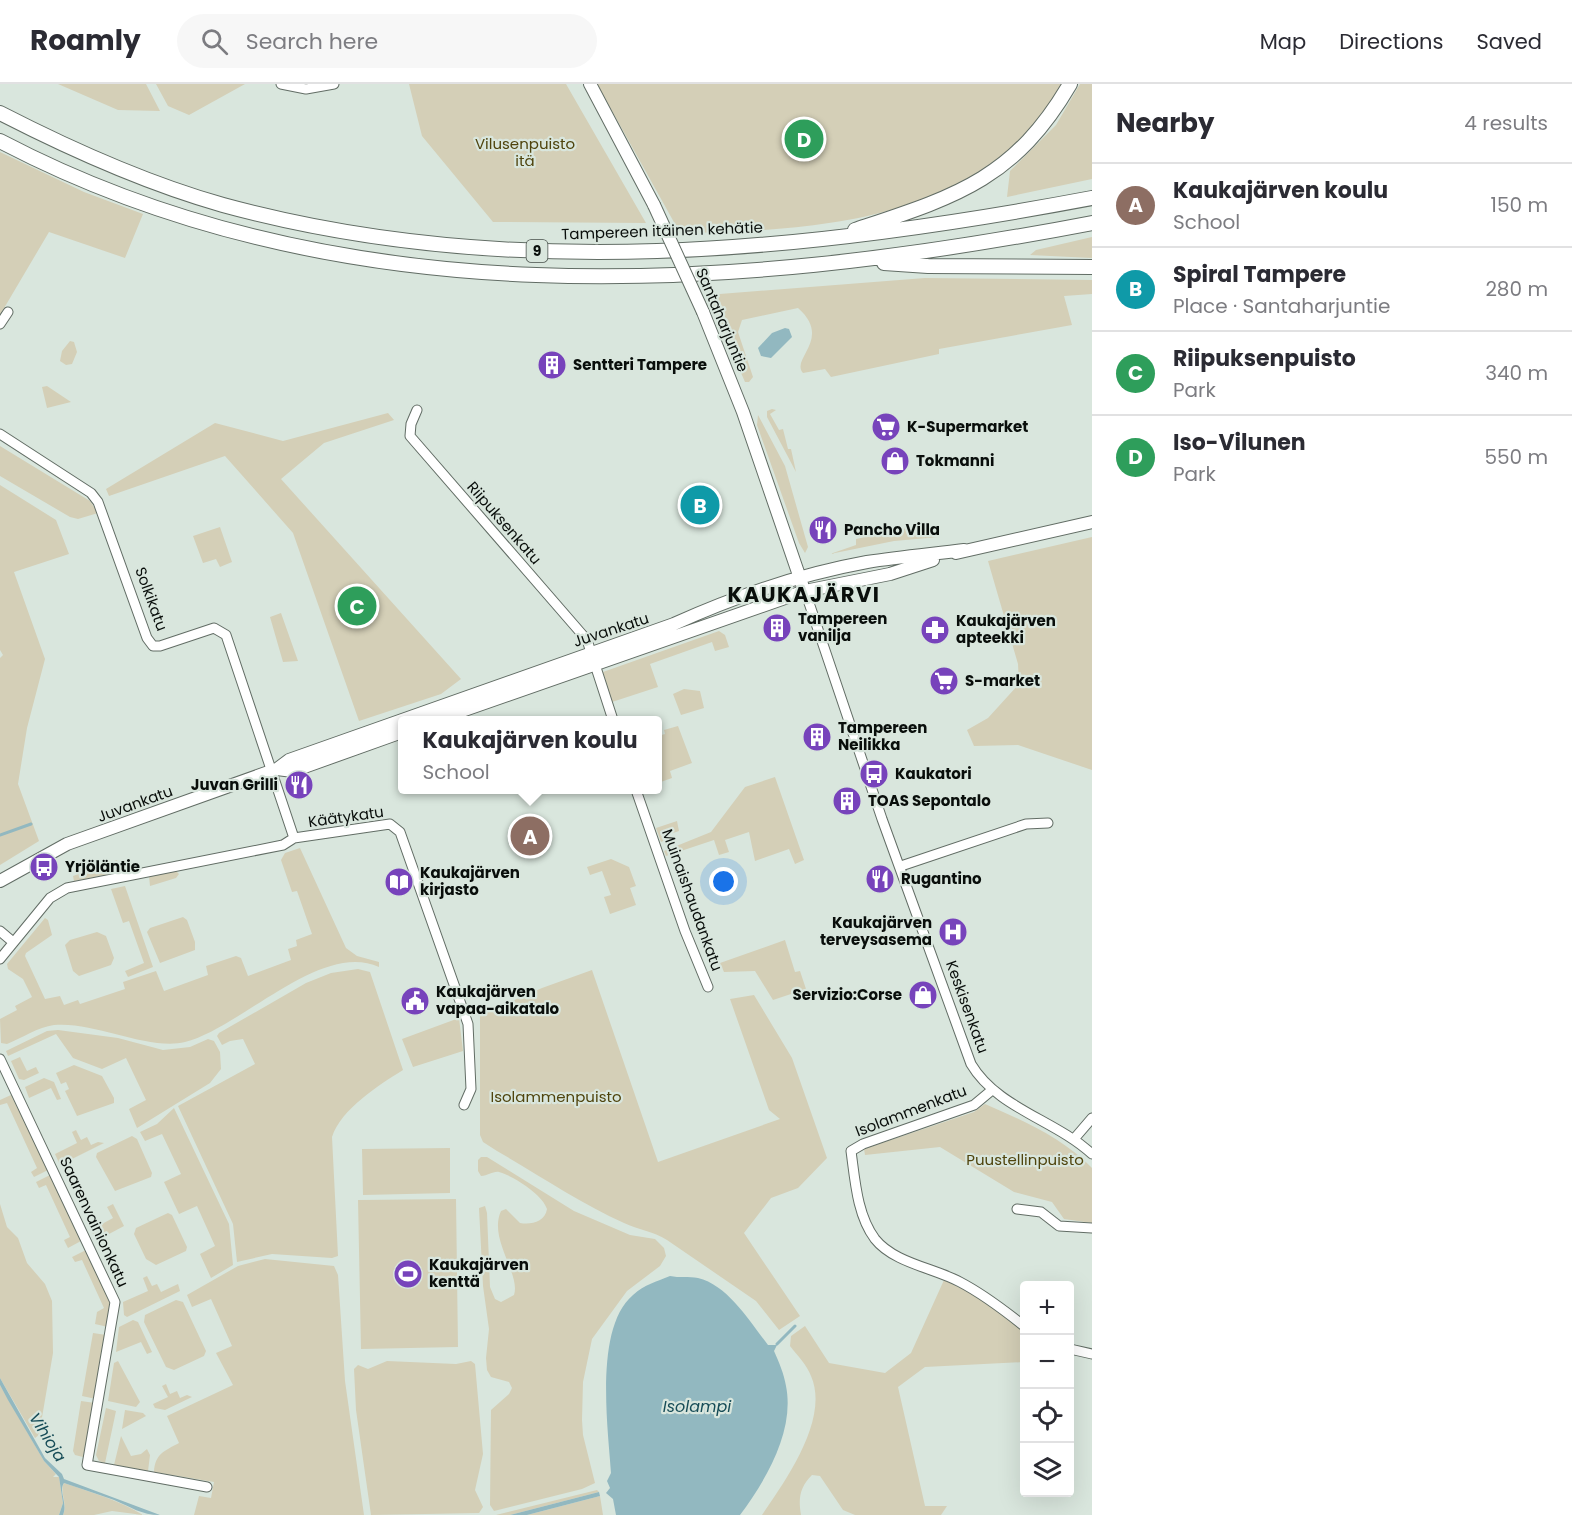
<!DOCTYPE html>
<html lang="en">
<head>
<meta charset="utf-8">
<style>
  :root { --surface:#fff; --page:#f7f7f7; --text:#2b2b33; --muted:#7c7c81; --line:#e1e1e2; --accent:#7743bb }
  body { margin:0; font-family:Poppins,sans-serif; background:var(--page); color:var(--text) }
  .controls { position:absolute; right:18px; bottom:18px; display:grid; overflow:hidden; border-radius:6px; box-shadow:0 6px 24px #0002 }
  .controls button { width:54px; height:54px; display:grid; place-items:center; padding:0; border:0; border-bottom:2px solid var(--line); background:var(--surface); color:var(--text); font:30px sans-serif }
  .you { position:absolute; left:724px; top:798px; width:21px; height:21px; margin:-15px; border:4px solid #fff; border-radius:50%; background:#1a73e8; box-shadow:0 0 0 9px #1a73e833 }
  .badge { display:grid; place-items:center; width:39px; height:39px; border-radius:50%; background:var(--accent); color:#fff; font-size:20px; font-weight:700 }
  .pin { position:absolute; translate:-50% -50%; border:3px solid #fff; box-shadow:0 2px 6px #0006 }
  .popup { position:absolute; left:398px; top:632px; width:264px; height:78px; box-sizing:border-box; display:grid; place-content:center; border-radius:6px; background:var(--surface); filter:drop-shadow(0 2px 4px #0005); font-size:20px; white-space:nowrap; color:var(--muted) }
  .popup b { font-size:22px; color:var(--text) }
  .popup::after { content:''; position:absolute; left:50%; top:100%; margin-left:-12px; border:12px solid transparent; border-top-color:var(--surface) }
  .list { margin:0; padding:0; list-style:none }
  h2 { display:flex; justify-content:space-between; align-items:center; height:78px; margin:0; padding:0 24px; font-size:26px }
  h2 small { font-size:20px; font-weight:400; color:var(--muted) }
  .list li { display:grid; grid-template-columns:39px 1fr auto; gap:18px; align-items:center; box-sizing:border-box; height:84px; padding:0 24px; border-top:2px solid var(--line) }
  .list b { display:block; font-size:22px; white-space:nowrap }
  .list p { margin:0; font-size:20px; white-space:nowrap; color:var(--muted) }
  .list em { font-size:20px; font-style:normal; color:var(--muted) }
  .icon { flex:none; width:33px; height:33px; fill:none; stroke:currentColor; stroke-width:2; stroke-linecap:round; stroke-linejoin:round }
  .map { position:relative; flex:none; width:1092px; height:1431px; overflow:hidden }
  header { display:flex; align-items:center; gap:36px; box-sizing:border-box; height:84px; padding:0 30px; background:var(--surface); border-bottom:2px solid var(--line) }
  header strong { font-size:28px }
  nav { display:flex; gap:33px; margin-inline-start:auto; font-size:21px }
  .search { width:420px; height:54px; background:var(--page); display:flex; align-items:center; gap:15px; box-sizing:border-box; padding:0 21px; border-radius:33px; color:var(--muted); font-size:22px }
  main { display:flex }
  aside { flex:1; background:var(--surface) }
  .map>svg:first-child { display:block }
  .green { fill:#d4cfb7 }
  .water { fill:#92b8c0 }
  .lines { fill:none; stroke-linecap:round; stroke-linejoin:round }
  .stream { stroke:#92b8c0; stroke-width:3 }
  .minor-casing { stroke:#626d65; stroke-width:11 }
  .major-casing { stroke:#626d65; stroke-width:14 }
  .highway-casing { stroke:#626d65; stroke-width:16 }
  .minor { stroke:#fff; stroke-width:9 }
  .major { stroke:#fff; stroke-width:12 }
  .highway { stroke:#fff; stroke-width:14 }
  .major-bridge-casing { stroke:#626d65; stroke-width:14; stroke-linecap:butt }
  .major-bridge { stroke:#fff; stroke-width:12 }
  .labels { text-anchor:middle; stroke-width:4.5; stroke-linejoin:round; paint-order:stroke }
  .shield { fill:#d9e6dd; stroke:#474f4a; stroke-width:1.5 }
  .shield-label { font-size:14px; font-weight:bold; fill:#090e0b }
  .park-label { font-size:15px; fill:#4f440d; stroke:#d9e6dd }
  .street-label { font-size:15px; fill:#090e0b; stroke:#d9e6dd }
  .poi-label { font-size:15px; font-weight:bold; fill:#090e0b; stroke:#d9e6dd; text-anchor:start }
  .water-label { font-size:16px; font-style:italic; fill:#164c57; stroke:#d9e6dd }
  .district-label { font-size:21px; font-weight:bold; letter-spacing:1.5px; fill:#090e0b; stroke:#d9e6dd }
</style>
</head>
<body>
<header>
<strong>Roamly</strong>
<div class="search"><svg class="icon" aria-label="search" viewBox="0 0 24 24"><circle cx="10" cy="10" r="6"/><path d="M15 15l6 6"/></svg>Search here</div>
<nav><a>Map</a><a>Directions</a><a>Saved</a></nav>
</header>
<main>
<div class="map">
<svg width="1092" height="1431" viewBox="0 0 1092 1431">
  <rect width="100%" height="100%" fill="#d9e6dd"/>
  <path class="green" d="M58,0H146L160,27L118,26Z
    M156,0H245L189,31L168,22Z
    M409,0H566L646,139L493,138L422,52Z
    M597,0H1062C1054,13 1047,27 1038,39C1032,47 1022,53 1015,60C926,141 795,147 680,149Z
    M1080,0H1092V95L1007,113L1010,87L1056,41Z
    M0,68L84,108L143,130L125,174L49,148L0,231Z
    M1092,153V174L1030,171L1036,166Z
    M925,194L1092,196V210L1064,212L1072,241L939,265V270L831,293L825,285L803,289C790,275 833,255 798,224L742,236L738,248L753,293L749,298H745L707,211Z
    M70,257L74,258L77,268L72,280L66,281L60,277L62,267Z
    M47,302L71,318L47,324L42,303Z
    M772,325L776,326L770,330L779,346L783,345L788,365H791L796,388L767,333V327Z
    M388,329L394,336L324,359L281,395L461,595L441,610L359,637L293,449L225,372L109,412L106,405L215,339L283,357Z
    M758,331L785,382L808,463L805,469L799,459L757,341Z
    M0,362L90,417L98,429L78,435L70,433L0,392Z
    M0,401L56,436L69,470L14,488L45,575L27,644L18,700L39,757L0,781V574L3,571L0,566Z
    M925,440L937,442L939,453L894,457L830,470L856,461V455Z
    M220,443L232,478L220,483L216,475L203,479L193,452Z
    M1092,453V686L1018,661L974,662L967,646L988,634L1019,600L1018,580L988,477Z
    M281,529L298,577L283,578L270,533Z
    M719,547L725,551L729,563L715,567L712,558L650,580L658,603L612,618L603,588Z
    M684,605L700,607L704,624L681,631L673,610Z
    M678,642L692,679L670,687L672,694L658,699V652L665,650L664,646Z
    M775,693L804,776L795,780L789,765L755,777L749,748L725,756L729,768L719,771L714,756L666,772L664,767L711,748L745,703Z
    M677,737L679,747L667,751L668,755L661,758L656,744Z
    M300,764L346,864L357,872L379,878V883C321,856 241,944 185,958C149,967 94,937 54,941C38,943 22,954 7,960L1,959L0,935L17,926L15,922L32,913L23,895L8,885L7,880L45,834L48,836L52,851L26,869L25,872L45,915L60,912L64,921L78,916L80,920L125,905L123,898L156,887L164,907L208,891L206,882L236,872L241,874L248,892L291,876L288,865L297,862L296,856L312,850L297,807L292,808L281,776L285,769Z
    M611,775L629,783L636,802L630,804L636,821L610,830L604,813L611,811L602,787L590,791L587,783Z
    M117,776L120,788L74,797L73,792Z
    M175,786L179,790L176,794L150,802L149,792Z
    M125,802L153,883L128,893L125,887L144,879L129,837L123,839L111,805Z
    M183,833L187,836L195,858V866L160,879L147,848L150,844Z
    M97,848L106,852L114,874L111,881L79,892L73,887L65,861L70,856Z
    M785,856L795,888L800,887L806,905L773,916L755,887L724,888L720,879Z
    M358,885L370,888L403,986C379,1001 341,1025 332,1053L338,1172L332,1174L272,1170L237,1178L233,1140L178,1022L255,980L243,955L230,957L222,961L217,952L219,949L306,899L331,889Z
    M592,886L658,1078L780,1035L769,1026L730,915L754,911L792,974L827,1074L798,1104L771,1114L744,1149L800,1232L779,1246L756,1217L667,1156C653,1147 638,1146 624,1139C580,1119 539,1091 497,1067L483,1058L480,1051V931L542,904Z
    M459,934L463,967L413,983L402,955Z
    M58,946L118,954L163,966L190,963L208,955L214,957L220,968L221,985L210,999L137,1044L129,1025L146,1016L126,974L102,985L73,974L56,950L8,972L6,967L47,947Z
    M20,973L27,987L36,983L39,989L24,996L19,995L11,977Z
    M74,981L102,992L114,1014V1019L77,1032L65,1007L69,1005L66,998L61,1000L56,989Z
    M44,994L54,998L61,1015L57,1016L51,1004L29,1014L25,1003Z
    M11,1011L48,1086L34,1093L31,1088L37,1084L7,1019L0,1021V1016Z
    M985,1020C1022,1036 1063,1054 1092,1084V1139L1064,1135L1052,1118L1014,1108L940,1063L865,1071L864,1065L974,1028Z
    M174,1024L229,1140L233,1181L211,1194L200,1170L215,1162L197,1122L179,1130L164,1098L181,1090L162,1050L145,1057L140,1048L157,1040Z
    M76,1046L81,1056L87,1053L91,1061L98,1058L104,1059L60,1081L55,1070L77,1059L72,1048Z
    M132,1052L137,1055L152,1089L151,1093L115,1107L96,1073L97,1069Z
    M450,1064V1109L363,1111L362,1065Z
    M487,1073L574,1127L630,1151L655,1155L664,1164L666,1172L660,1182L627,1207L592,1255L583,1298L582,1336L583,1351L595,1399L582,1405L494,1427L490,1421L491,1326L509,1310L512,1304L509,1298L491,1293L487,1286L486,1274L489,1245L483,1202L479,1124L485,1122L487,1129L490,1203L495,1215L501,1218L514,1211C521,1190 488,1155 501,1127L506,1125L520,1139C531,1141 545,1138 547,1125C543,1111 514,1092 499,1088C493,1087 488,1092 481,1092L478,1087V1076L481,1073Z
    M50,1091L81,1157L68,1164L64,1156L70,1153L46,1101L39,1104L36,1098Z
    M456,1115L458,1263L361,1265L358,1116Z
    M0,1120L7,1143L18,1154L27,1179L45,1200L52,1217L53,1269L39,1351L35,1354L0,1294Z
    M113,1120L124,1142L109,1150L107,1147L99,1151L100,1154H95L91,1146L113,1134L107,1123Z
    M168,1129L172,1131L187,1163L186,1167L156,1181L146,1175L134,1150L136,1144Z
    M86,1166L110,1216L108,1243L95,1240L97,1228L104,1224L82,1176L75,1178L72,1173Z
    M265,1175L334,1182L338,1191L345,1297L364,1431H194L199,1412L211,1414L214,1398L154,1388C155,1370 164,1367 179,1359L167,1332L233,1301L216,1269L232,1262L211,1215L192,1223L187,1211L238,1182Z
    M147,1192L152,1202L157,1200L161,1208L178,1200L180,1207L127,1233L124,1231L123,1218L148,1207L143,1194Z
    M944,1196L977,1212L1024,1248V1278L925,1283L898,1303L925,1422H947L941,1431H855L843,1426L820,1392L812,1391C800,1403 798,1414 801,1431H762C785,1397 830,1335 811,1292C807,1281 797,1271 790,1262L791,1252L805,1242L829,1279L885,1289L911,1269Z
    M176,1216L183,1218L206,1267L204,1272L174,1286L166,1283L144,1238L145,1231Z
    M133,1236L138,1238L152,1268L147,1270L141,1258L116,1268L119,1243Z
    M93,1249L106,1251L96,1315L82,1312Z
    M118,1277L140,1318L136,1323L108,1317L114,1279Z
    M387,1277L456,1280L471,1277L475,1280L483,1370L475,1406L483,1423L479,1429L371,1431L356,1326L354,1285L358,1281L368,1285Z
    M166,1300L170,1310L177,1307L180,1314L187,1311L192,1313L165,1326L155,1324L153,1320L168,1313L162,1302Z
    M0,1301L44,1377L56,1390L53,1393H59L63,1419L59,1431H0Z
    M81,1317L95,1319L83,1373L75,1371L73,1367Z
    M106,1324L116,1327L105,1379L99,1377L96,1371Z
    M125,1326L143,1329L146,1332L122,1345Z
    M121,1352L131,1372L141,1370L147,1365L150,1371L148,1387L114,1381Z
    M64,1399C90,1408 119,1416 143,1431L112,1427L94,1431H63C68,1419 59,1407 64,1399Z
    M597,1406L599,1408L510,1431H496Z
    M600,1412L603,1431H527Z"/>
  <path class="water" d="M785,244L789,245L792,253L771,274L761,272L758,264L772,249Z
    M670,1192C679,1194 689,1192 698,1194C728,1201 750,1238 768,1261H777L774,1267C779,1278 784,1290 786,1302C795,1347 766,1396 740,1431H616L613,1415L606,1409L610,1404L607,1397L611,1389C608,1343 594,1244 633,1211C645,1200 656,1198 670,1192Z
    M0,1294L45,1374L62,1390L64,1395L160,1431C141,1431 131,1423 114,1416C98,1410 81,1405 64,1399C58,1407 68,1419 63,1431H59L63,1419L59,1393L44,1377L8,1316L0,1301Z
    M599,1408L600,1412L527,1431H510Z"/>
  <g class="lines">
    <path class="stream" d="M0,751L31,740
      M777,1260L795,1242"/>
    <g class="minor-casing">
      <path id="minor" d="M281,0L306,5L334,0
        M0,240L8,228
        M417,326L411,340L410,352L587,556L613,636
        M0,350L91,409L98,418L147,554L153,562H160L214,544L226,551L294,754
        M805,507L882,735L971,980C997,1024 1055,1036 1092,1070
        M636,706L685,847L708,903
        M901,782L1026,740L1048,739
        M0,847L13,858
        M0,875L50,814L67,804L283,761L294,754L390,740L400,748L468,940L471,1005L464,1021
        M0,975L115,1218L87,1381L207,1403
        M992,1006L974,1021L863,1060L851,1067C855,1096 857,1131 875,1155C894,1179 934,1184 960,1198C983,1210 1004,1226 1024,1242
        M1074,1055L1092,1034
        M1017,1125L1041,1128L1059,1142L1092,1144
        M1070,1265L1092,1270"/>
    </g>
    <g class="major-casing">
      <path id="major" d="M590,0L654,121
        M703,228L743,328L802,500
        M956,469L1092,438
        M436,636L805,507L890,490L933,476
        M277,685L293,687L402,648
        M0,797L67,760L277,685L289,676L674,540C736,512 801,490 867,478C899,473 932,470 964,466"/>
    </g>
    <g class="highway-casing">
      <path id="highway" d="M0,29C72,66 145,99 223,121C508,199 806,168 1092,114
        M0,57C339,235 727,209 1092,139
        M855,146C954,113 1014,96 1070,0
        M884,179L928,182L1092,183"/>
    </g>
    <use href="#minor" class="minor"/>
    <use href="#major" class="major"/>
    <use href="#highway" class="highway"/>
    <g class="major-bridge-casing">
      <path id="major-bridge" d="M654,121L703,228"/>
    </g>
    <use href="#major-bridge" class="major-bridge"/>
  </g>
  <defs>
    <g id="building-disc" transform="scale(1.5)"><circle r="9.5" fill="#7743bb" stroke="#d9e6dd"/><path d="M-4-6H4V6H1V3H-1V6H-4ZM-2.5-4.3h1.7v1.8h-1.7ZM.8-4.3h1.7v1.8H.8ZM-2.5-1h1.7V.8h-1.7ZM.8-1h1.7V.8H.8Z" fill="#fff"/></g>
    <g id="supermarket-disc" transform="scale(1.5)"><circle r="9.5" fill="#7743bb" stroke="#d9e6dd"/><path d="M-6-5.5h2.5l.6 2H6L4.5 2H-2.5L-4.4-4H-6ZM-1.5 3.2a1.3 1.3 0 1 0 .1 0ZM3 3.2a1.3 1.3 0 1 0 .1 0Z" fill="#fff"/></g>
    <g id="shop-disc" transform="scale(1.5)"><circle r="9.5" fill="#7743bb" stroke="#d9e6dd"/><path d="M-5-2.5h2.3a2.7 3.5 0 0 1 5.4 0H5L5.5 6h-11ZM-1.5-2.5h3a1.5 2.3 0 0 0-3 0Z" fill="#fff"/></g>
    <g id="restaurant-disc" transform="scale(1.5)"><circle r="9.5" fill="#7743bb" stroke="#d9e6dd"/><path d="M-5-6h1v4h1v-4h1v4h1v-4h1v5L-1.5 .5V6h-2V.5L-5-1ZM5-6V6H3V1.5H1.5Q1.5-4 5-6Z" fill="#fff"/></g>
    <g id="pharmacy-disc" transform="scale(1.5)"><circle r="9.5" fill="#7743bb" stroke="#d9e6dd"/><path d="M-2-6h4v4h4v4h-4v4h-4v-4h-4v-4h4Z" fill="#fff"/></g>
    <g id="bus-disc" transform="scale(1.5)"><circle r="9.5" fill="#7743bb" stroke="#d9e6dd"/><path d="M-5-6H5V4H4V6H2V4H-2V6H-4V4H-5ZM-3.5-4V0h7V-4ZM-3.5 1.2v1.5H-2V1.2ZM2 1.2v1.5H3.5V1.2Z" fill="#fff"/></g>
    <g id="library-disc" transform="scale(1.5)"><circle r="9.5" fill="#7743bb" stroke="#d9e6dd"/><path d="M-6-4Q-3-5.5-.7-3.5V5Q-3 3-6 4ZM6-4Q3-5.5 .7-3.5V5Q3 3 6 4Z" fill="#fff"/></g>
    <g id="hospital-disc" transform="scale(1.5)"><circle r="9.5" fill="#7743bb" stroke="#d9e6dd"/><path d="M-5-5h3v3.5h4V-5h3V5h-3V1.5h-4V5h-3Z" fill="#fff"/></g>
    <g id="civic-disc" transform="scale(1.5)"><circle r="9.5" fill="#7743bb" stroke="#d9e6dd"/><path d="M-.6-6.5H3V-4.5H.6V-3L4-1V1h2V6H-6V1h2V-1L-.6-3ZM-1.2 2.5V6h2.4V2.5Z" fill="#fff"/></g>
    <g id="stadium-disc" transform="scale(1.5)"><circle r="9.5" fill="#7743bb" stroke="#d9e6dd"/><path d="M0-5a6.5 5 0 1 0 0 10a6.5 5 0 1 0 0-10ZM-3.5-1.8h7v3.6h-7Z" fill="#fff"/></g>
  </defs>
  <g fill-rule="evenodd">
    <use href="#building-disc" x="552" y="281"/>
    <use href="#supermarket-disc" x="886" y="343"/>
    <use href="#shop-disc" x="895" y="377"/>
    <use href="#restaurant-disc" x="823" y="446"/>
    <use href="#building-disc" x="777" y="544"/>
    <use href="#pharmacy-disc" x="935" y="546"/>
    <use href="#supermarket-disc" x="944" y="597"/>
    <use href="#building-disc" x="817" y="653"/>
    <use href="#bus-disc" x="874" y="690"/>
    <use href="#restaurant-disc" x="299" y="701"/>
    <use href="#building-disc" x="847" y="717"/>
    <use href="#bus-disc" x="44" y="783"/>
    <use href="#restaurant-disc" x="880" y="795"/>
    <use href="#library-disc" x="399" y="798"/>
    <use href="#hospital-disc" x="953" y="848"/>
    <use href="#shop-disc" x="923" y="911"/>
    <use href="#civic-disc" x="415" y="917"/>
    <use href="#stadium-disc" x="408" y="1190"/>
  </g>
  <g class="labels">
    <rect class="shield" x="526.5" y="156" width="21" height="22" rx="4.5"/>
    <g class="shield-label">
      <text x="537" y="172">9</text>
    </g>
    <g class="park-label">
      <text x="525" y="65">Vilusenpuisto<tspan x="525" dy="17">itä</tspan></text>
      <text x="556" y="1018">Isolammenpuisto</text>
      <text x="1025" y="1081">Puustellinpuisto</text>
    </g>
    <g class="street-label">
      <text transform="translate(662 147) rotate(-2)" y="5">Tampereen itäinen kehätie</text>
      <text transform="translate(722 236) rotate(67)" y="5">Santaharjuntie</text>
      <text transform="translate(504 439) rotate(49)" y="5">Riipuksenkatu</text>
      <text transform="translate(151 515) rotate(70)" y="5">Solkikatu</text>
      <text transform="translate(611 546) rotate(-18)" y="5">Juvankatu</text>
      <text transform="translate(135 720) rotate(-20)" y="5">Juvankatu</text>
      <text transform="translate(346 733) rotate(-8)" y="5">Käätykatu</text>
      <text transform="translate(692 816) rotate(70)" y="5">Muinaishaudankatu</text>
      <text transform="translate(967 923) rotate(70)" y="5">Keskisenkatu</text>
      <text transform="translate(911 1027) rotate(-21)" y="5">Isolammenkatu</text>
      <text transform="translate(94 1138) rotate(65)" y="5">Saarenvainionkatu</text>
    </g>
    <g class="poi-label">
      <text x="573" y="286">Sentteri Tampere</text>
      <text x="907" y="348">K-Supermarket</text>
      <text x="916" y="382">Tokmanni</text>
      <text x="844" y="451">Pancho Villa</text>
      <text x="798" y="540">Tampereen<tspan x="798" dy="17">vanilja</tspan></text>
      <text x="956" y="542">Kaukajärven<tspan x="956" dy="17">apteekki</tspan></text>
      <text x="965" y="602">S-market</text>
      <text x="838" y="649">Tampereen<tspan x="838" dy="17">Neilikka</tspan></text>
      <text x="895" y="695">Kaukatori</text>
      <text x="278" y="706" text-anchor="end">Juvan Grilli</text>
      <text x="868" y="722">TOAS Sepontalo</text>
      <text x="65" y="788">Yrjöläntie</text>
      <text x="420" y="794">Kaukajärven<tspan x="420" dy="17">kirjasto</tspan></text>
      <text x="901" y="800">Rugantino</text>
      <text x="932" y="844" text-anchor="end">Kaukajärven<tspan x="932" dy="17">terveysasema</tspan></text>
      <text x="436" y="913">Kaukajärven<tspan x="436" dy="17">vapaa-aikatalo</tspan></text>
      <text x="902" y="916" text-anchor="end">Servizio:Corse</text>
      <text x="429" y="1186">Kaukajärven<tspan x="429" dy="17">kenttä</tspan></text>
    </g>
    <g class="water-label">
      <text x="697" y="1328">Isolampi</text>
      <text transform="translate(48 1353) rotate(58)" y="6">Vihioja</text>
    </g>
    <g class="district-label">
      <text x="804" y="518">KAUKAJÄRVI</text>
    </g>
  </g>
</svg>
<div class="controls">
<button>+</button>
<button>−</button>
<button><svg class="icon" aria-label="locate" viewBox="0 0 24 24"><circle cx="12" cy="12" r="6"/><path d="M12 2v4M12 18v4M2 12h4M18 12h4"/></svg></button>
<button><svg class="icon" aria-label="layers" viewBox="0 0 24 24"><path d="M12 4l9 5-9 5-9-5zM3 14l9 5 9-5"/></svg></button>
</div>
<div class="you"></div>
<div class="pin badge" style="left:530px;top:752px;background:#8d6e63">A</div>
<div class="popup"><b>Kaukajärven koulu</b>School</div>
<div class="pin badge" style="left:700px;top:421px;background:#0f9aa8">B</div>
<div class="pin badge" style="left:357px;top:522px;background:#2e9e5b">C</div>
<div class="pin badge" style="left:804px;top:55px;background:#2e9e5b">D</div>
</div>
<aside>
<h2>Nearby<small>4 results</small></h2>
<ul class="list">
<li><span class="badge" style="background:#8d6e63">A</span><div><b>Kaukajärven koulu</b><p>School</p></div><em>150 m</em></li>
<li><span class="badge" style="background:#0f9aa8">B</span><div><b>Spiral Tampere</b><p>Place · Santaharjuntie</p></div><em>280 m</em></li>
<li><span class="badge" style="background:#2e9e5b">C</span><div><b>Riipuksenpuisto</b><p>Park</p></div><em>340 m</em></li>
<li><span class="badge" style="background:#2e9e5b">D</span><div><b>Iso-Vilunen</b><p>Park</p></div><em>550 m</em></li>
</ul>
</aside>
</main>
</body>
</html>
